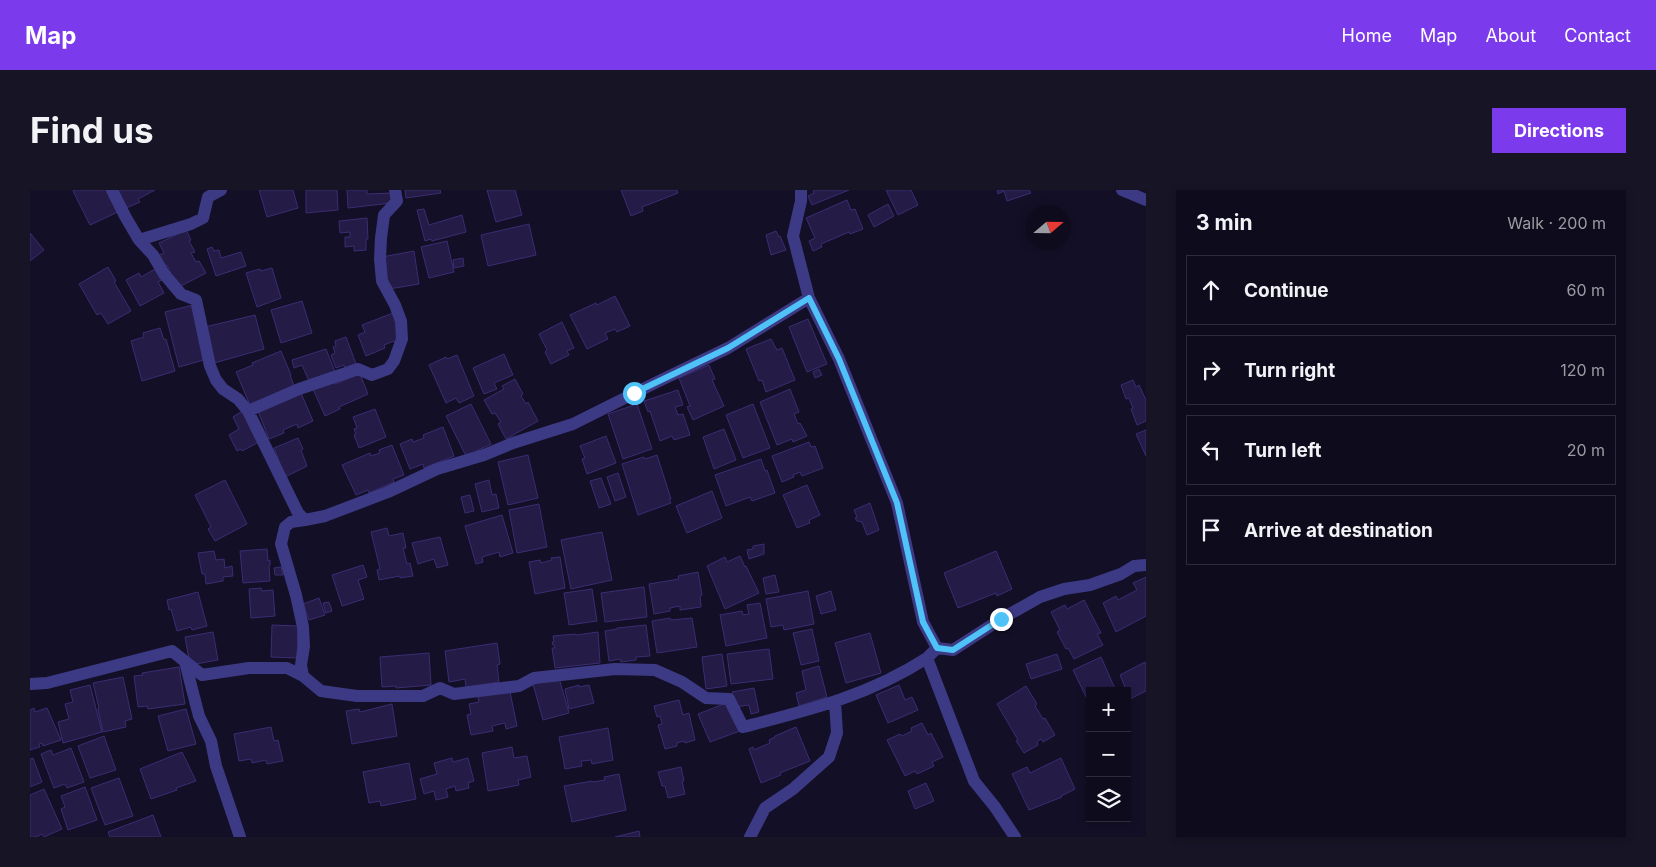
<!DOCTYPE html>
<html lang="en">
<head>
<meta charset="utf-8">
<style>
  :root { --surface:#0e0b1c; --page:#171425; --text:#f1f3f6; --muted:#9b9ba3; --line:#2e2b3b; --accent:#7c3aed }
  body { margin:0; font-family:Inter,sans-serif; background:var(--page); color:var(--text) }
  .controls { position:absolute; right:15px; bottom:15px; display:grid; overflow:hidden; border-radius:0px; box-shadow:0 2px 8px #0003 }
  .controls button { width:45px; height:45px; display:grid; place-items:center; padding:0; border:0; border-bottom:1px solid var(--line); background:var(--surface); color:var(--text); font:25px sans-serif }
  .compass { position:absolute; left:996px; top:15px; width:45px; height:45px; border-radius:50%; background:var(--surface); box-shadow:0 2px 8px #0003; rotate:70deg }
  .stop { position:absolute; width:15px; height:15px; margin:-11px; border:4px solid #4fc3f7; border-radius:50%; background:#fff }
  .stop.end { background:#4fc3f7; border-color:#fff; box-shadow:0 1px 5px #0008 }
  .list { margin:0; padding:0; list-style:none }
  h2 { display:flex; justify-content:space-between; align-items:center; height:65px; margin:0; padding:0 20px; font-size:21px }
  h2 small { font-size:16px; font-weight:400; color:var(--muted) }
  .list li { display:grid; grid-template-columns:32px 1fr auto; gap:15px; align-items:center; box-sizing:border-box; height:70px; margin:0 10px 10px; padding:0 10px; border:1px solid var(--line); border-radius:0px }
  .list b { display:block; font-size:19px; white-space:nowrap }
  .list em { font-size:16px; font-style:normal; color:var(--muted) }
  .icon { flex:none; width:28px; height:28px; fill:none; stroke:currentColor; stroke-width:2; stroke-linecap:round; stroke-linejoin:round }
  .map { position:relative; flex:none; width:1116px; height:647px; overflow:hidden; border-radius:0px }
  header { display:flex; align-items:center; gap:30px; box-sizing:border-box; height:70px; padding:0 25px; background:var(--accent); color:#fff }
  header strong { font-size:24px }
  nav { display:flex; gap:28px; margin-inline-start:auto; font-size:18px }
  .intro { display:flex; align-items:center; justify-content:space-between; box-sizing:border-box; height:120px; padding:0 30px }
  h1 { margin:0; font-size:35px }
  .button { padding:12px 22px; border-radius:0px; background:var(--accent); color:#fff; font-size:18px; font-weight:700 }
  main { display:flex; gap:30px; padding:0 30px }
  aside { flex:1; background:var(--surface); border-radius:0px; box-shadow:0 2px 8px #0003 }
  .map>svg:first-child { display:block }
  .building { fill:#241b47; stroke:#3b2d73 }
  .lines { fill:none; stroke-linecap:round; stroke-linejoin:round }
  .minor { stroke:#3d3a85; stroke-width:12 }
  .route { stroke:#4fc3f7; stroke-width:6 }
</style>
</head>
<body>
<header>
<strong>Map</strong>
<nav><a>Home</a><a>Map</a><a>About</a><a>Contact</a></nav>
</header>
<div class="intro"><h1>Find us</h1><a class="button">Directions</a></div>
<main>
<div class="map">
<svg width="1116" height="647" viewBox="0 0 1116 647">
  <rect width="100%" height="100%" fill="#130f26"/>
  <path class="building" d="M44,0H79L90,21L60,35L43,1Z
    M85,0H125L108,9L110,12L94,19Z
    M229,0H263L268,18L237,27Z
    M276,0H307L308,20L276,23Z
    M317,0H337V4L361,3V13L318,18Z
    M375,0H410L411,3L376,8Z
    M457,0H485L492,25L466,32Z
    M591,0H647L648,3L612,17L613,21L601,26Z
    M783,0H819L782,15L778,6L784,3Z
    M856,0H881L888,15L868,25Z
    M967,0H999L1001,3L977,11L974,1L968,4Z
    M817,10L821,20L825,19L833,39L820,44L819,42L791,54L792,57L783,61L779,51L785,48L776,28Z
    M858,14L864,26L844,37L838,25Z
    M394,19L399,35L432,25L436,42L402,51L401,49L395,51L387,20Z
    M337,28L338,49H336V60L324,61V56L315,57V47H320V42L310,43L309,31Z
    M499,34L506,65L458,76L451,45Z
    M156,40L161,50L159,51L165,62L161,63L166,72L169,71L176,83L147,98L137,75L135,76L129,65L134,63L129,53Z
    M746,41L749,47L750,46L756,60L741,65L736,45Z
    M0,43L14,60L0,71Z
    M417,51L424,82L399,88L391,57Z
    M182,57L184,61L189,60L191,68L211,62L216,76L186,86L177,59Z
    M384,61L389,94L359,99L352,67Z
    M433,68L434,76L424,78L423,70Z
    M78,77L86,91L84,92L101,121L78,134L71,123L67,125L49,94Z
    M127,78L133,89L128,92L134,103L110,116L96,90L109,83L111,87Z
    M242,78L251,108L227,117L216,83L230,79L231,81Z
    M585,106L600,136L587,142L585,139L575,143L578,149L557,159L540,125L566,113L567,115Z
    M272,111L282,143L251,153L241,120Z
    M163,115L177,169L149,177L135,122Z
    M363,123L371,152L366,154L364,151L354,155L355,158L336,166L328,145L335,142L332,135Z
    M225,125L234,159L184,173L175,137Z
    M778,129L797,174L777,182L759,137Z
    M532,132L544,158L537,161L539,165L521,174L515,162L517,160L509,144Z
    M130,138L134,150L136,149L145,181L112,191L101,151L114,147L113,143Z
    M316,147L326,174L315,178L314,175L306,178L301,165L305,163L303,157L306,156L305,151Z
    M741,149L747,160L752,158L765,190L736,202L732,190L729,191L716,159Z
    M296,159L305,182L279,191L272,175L264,178L262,170Z
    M251,161L261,185H260L264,196L220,215L206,182L223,175L222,173Z
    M474,164L483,185L464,193L467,199L454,204L443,178Z
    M427,165L444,206L429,213L426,208L416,213L399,175L416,167L417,169Z
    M679,175L685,189L682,190L694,216L663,230L657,217L660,216L649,188Z
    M789,179L792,185L785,188L783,182Z
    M330,184L338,204L309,217L310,219L295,226L283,199L303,191L305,194Z
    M485,189L493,204L491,206L496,214L498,212L508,231L476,249L468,234L471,232L465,223L462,224L454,210L474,199L472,196Z
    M1103,190L1106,197L1109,195L1116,210V231L1107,235L1101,219L1103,218L1099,208L1096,209L1091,195Z
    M760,199L769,222L764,224L768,234L770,233L777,246L763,252L762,249L747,255L730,212Z
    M648,200L653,215L645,217L648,225L653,224L660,245L644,250L642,246L630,251L620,221L618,222L614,211Z
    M271,203L283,231L268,238L267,234L253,240L254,243L239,249L228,221Z
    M441,214L461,254L436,266L416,226Z
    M607,214L622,259L593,269L578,224Z
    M723,214L740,258L713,268L696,225Z
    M345,219L356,247L329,258L324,245L326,244L324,239L327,238L323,227Z
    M214,220L231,251L212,261L211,259L207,261L199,245L209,239L203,227Z
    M413,237L424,266L394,278L393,274L380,279L370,254L382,249L383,252L394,248L393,245Z
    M694,239L706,270L684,279L673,247Z
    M1116,240V266L1106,244Z
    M576,246L586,273L557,284L552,269L555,268L550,256Z
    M268,248L273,259L271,260L277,276L255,287L244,258Z
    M779,252L781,257L785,256L793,278L772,286L770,282L763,285L764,287L752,292L742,266Z
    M362,255L374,285L363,289L364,292L339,303L338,300L326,305L312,275L340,263L341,266L350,263L349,260Z
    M498,265L508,308L478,315L468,272Z
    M627,265L641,309H639L641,313L608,325L592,274L614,267L615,269Z
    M731,269L735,281L737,280L745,303L722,311L720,307L696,316L685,285Z
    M588,283L596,307L585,311L577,287Z
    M571,288L581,314L569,318L560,291Z
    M195,290L217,334L185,351L178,339L181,337L165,305Z
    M459,290L462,305L466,304L469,318L452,322L445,294Z
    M777,295L790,325L779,330L780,333L767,338L753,305Z
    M682,301L692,328L657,343L646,316Z
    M440,305L444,321L435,323L431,307Z
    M840,313L849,340L837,345L832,332L827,331L825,328L827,327L824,320Z
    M509,314L517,357L487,363L479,320Z
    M472,325L483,363L470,367L469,362L452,367L453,372L446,374L435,336Z
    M357,338L359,346L373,343L376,358H373L377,374L380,373L383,386L370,388V386L349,390L347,380L350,379L341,342Z
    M572,342L582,390L541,399L531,350Z
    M410,347L418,375L407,378L404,369L388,374L382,353Z
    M734,354V364L719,369L717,360L723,359V356Z
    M237,359L238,371L240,370V375L239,376L240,391L213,393L210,361Z
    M184,361L186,370L194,369L195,378L202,376L203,386L193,387V391L176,394L175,384H172L168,363Z
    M966,361L982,399L967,406L966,403L928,418L914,383Z
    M710,366L715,377L716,376L729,403L695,419L677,376L695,367L697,372Z
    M530,367L535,398L505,404L499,372L510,370L511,373L522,370L521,368Z
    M333,375L337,387L328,390L334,409L312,416L302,385Z
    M251,377L253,385H245L244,378Z
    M668,382L672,405L670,406L671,417L650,420V416L640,418V421L624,424L619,394L649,389L648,386Z
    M745,385L749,402L736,404L733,388Z
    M1116,387V426L1086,442L1073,413L1086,406L1088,410L1107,400L1103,393Z
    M614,397L617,427L575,432L571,403Z
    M231,398L232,401L243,400L245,426L221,428L219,399Z
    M562,399L567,431L539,435L534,403Z
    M778,401L784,434L754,440L753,435L741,437L736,409Z
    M801,401L806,420L791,424L786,406Z
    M168,402L177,436L162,440L161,437L147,441L141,419L139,420L137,410Z
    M289,408L295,425L279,430L273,414Z
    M1054,410L1071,443L1067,444L1073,455L1044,469L1038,458L1036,459L1027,442L1030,440L1021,422L1035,415L1037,419Z
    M299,412L302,421L296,423L293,413Z
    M730,413L737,448L696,456L690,425L712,421L713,425L719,424L717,415Z
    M640,428L641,430L662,428L667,457L627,463L622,431Z
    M242,435L268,436L267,468L241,467Z
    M616,435L620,466L606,467V470L591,472L590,469L579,471L575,441L587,439V438Z
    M782,439L789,471L771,475L763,443Z
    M183,442L188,470L160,475L155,447Z
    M568,442L570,473L525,478L522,458H525L524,455H523L522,452H524L523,446L545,444L546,445Z
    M840,443L851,483L816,493L805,453Z
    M467,453L470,474L467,475L469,492L436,497L435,489L419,492L415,461Z
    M739,459L743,489L701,494L697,464Z
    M399,463L401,495L366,498V496L352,497L350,467Z
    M692,464L697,496L676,499L672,467Z
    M1027,464L1032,479L1001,489L996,474Z
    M1071,467L1086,501H1060V515L1043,480Z
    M1115,472L1116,475V501L1100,509L1090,485Z
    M789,476L797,507L769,516L766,503L776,500L772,481Z
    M149,477L155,514L118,519L117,516L108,517L104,486L113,485L112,483Z
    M93,487L102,529L95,531L96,537L73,542L68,519H69L68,514L63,493Z
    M529,488L539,523L513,530L503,494Z
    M60,495L72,542L33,553L28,532L39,529L35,514L43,512L40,500Z
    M549,495V497L559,495L564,513L539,519L535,499Z
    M869,495L875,510L882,507L888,520L858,533L846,505Z
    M996,496L1007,514L1005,516L1013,529L1015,528L1025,545L1013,552L1011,549L1007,552L1008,555L994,563L986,551L988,550L967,514Z
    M479,497L487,536L476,539L475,533L462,536L463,541L441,545L437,525L441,524L439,514L449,512L447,504Z
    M724,498L729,522L721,524L719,515L706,517L702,502Z
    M649,510L653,525L659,523L665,550L655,553L654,551L647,553V556L635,559L628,535L632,534L630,526L627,527L624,516Z
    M699,512L710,541L680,552L668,524Z
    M362,514L367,546L322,554L316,521L329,519L330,522Z
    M4,518L5,522L17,518L31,550L13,556L12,553L9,554L10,557L0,560V520Z
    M156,519L166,554L138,561L128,526Z
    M892,533L898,545L901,543L913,567L902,572L904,576L887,584L885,581L875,586L857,550L870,544L872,546L882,541L881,538Z
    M241,537L244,551L248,550L253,571L237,574L236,570L222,573L221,569L209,571L204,544Z
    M766,537L780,571L750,583L751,585L731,593L719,559L723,557L724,560L740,553L739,550L745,547V546Z
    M578,538L583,570L562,574L561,570L551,571L552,576L535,579L529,547Z
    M74,546L86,580L60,588L48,556Z
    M482,557L484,568L497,566L501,587L488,590L489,595L458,601L452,563Z
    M41,558L54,592L37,598L35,594L24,598L11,564L21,560L23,565Z
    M152,562L166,591L146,598L147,600L121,609L110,579Z
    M3,568L12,592L0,597V569Z
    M422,568L423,572L438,568L444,591L438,593L439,598L426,601L425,596L416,599L418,607L406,610L404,601L394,604L390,589L407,584L404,573Z
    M1031,568L1045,599L1031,606L1032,607L999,620L982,584L997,577L1000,583Z
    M379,573L386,609L351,616L350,611L339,613L333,582Z
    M651,577L654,591H652L655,604L638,608L635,596H632L628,582Z
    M589,584L596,620L542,632L534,596L562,591L563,592L575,590L574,587Z
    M89,588L103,626L75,635L61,598Z
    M896,593L904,611L885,619L878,601Z
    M55,597L67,630L38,640L31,619L35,617L31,606Z
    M14,599L32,639L14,647L12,644L6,647H0V605Z
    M123,625L131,647H80L78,642Z
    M609,641L610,647H585Z"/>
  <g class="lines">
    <path class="minor" d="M82,0L95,26L109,50L161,34L173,28L178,7L191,0
      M771,0V11L763,46L779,108L809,169L867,313L893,432L907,458L897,468L944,591L965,617L985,647
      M1092,0L1116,10
      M109,50L123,65L134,84L151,104L166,110L180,176L186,190L193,199L208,209L218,221L268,323L275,330L295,326L358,302L407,279L454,265L483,253L543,234L627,192L698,158L779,108
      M218,221L269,199L328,179L342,185L358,179L364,171L372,149L371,131L365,115L352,91L350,69L351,48L354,25L367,11L365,0
      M907,458L923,460L971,429L1010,407L1034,399L1060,395L1091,384L1104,376L1116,375
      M155,472L169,526L181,551L186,576L210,647
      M273,486L271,475L274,456L273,437L266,405L251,354L255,337L261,332L275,330
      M0,494L17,493L142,461L172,485L219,478H257L273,486L291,501L327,506H393L410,498L424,504L489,496L504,488L585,479L625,480L652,492L676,508L699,509L713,537C779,520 838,506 897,468
      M720,647L735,618L763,599L799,567L807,543L805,512"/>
  </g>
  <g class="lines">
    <path class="route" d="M604,203L698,158L779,108L809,169L867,313L893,432L907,458L923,460L971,429"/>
  </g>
</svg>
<div class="controls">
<button>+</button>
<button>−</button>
<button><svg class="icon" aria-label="layers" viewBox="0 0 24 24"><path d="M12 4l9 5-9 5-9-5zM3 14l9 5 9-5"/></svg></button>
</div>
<svg class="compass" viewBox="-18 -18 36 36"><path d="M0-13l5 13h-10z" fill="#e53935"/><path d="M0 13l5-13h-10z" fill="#9b9ba3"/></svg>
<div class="stop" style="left:604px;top:203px"></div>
<div class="stop end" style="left:971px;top:429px"></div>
</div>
<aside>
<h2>3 min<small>Walk · 200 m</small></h2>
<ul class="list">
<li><svg class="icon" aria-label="ahead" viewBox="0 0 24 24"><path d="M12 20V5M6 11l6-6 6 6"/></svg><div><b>Continue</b></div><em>60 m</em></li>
<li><svg class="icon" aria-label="right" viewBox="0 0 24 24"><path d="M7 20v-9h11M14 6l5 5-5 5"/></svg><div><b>Turn right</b></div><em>120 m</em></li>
<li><svg class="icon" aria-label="left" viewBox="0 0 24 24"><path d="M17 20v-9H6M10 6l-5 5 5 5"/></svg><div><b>Turn left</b></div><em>20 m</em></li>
<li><svg class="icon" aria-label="arrive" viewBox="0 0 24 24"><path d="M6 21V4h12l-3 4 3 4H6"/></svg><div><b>Arrive at destination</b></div></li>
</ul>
</aside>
</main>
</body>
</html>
